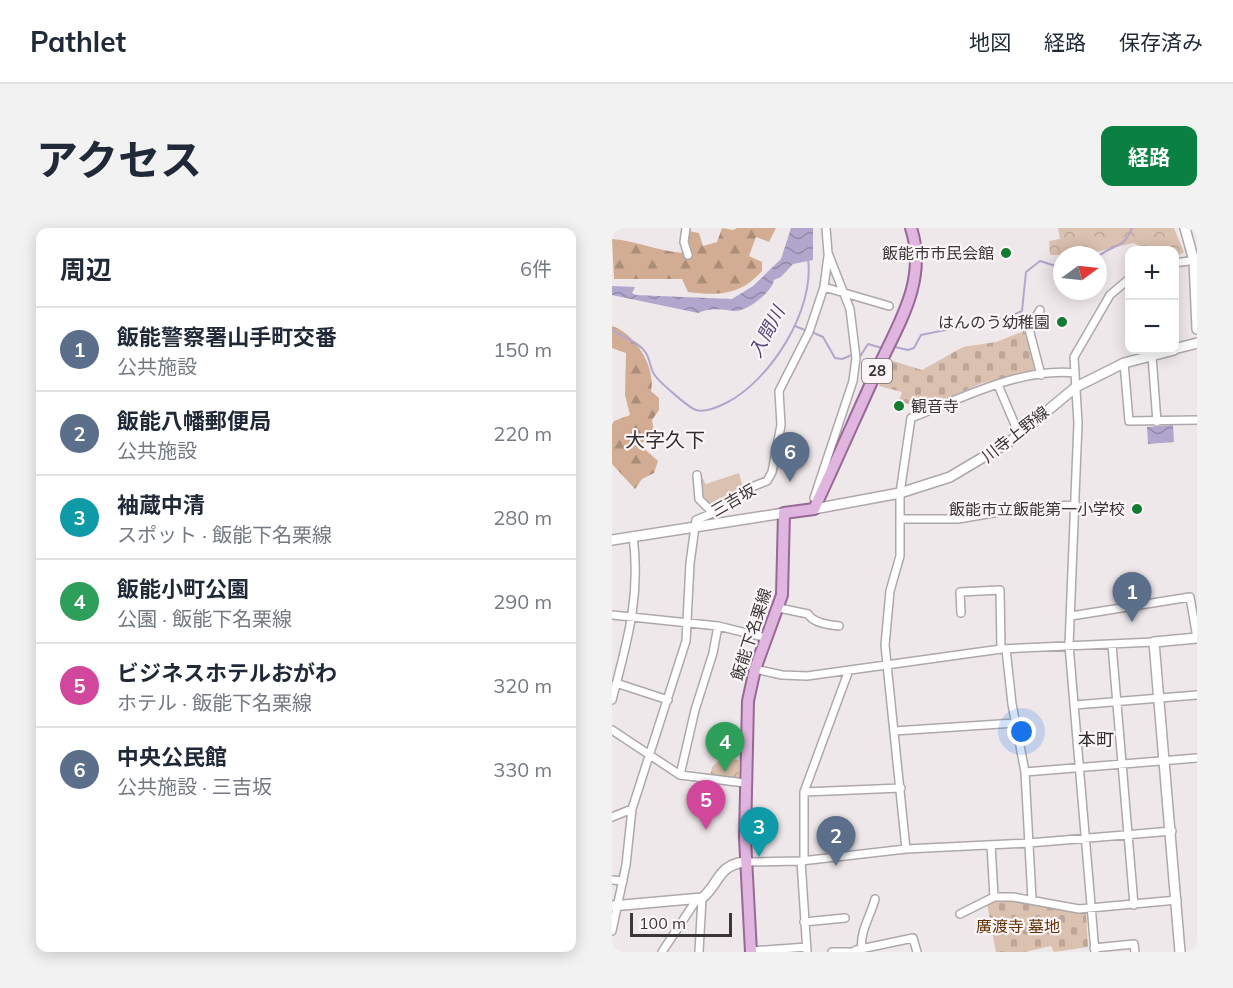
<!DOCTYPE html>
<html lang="ja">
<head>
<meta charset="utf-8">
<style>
  :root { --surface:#fff; --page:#f2f2f3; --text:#1f2937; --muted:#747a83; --line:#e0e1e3; --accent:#0b8043 }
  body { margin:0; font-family:Mulish,"Noto Sans JP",sans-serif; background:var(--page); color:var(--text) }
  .controls { position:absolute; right:18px; top:18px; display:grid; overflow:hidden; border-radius:12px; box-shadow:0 3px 15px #0003 }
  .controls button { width:54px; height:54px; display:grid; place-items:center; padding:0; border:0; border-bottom:2px solid var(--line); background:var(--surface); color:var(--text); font:30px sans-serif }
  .compass { position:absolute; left:441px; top:18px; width:54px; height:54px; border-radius:50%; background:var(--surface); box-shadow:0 3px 15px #0003; rotate:75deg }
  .scale { position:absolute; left:18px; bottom:15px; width:102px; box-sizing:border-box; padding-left:6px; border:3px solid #3a3738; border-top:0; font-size:16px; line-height:21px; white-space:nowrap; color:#3a3738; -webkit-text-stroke:4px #fcf5f7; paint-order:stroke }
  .you { position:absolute; left:410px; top:504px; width:21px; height:21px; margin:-15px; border:4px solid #fff; border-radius:50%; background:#1a73e8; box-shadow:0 0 0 9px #1a73e833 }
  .badge { display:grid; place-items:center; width:39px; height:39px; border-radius:50%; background:var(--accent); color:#fff; font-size:20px; font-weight:700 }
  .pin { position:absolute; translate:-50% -50px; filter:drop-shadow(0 2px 3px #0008) }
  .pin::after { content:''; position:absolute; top:32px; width:21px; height:18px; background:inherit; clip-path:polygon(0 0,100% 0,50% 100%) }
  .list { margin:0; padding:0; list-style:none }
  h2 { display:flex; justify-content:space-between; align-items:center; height:78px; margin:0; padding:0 24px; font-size:26px }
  h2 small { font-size:20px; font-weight:400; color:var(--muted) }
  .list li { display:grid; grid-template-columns:39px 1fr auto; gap:18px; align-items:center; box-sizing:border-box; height:84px; padding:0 24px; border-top:2px solid var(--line) }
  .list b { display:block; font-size:22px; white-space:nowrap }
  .list p { margin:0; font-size:20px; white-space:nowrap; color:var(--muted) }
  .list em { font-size:20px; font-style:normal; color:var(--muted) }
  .map { position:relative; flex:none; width:585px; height:724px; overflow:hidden; border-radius:12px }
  header { display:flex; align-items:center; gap:36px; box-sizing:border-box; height:84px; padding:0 30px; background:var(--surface); border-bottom:2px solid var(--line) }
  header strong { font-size:28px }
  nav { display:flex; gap:33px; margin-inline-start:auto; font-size:21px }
  .intro { display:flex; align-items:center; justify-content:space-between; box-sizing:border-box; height:144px; padding:0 36px }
  h1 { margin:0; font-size:42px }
  .button { padding:15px 27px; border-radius:12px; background:var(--accent); color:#fff; font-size:21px; font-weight:700 }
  main { display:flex; gap:36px; padding:0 36px }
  aside { flex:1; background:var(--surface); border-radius:12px; box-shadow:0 3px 15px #0003 }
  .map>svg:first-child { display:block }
  .grass { fill:#dbc1af }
  .forest { fill:url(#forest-firs) }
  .cemetery { fill:url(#cemetery-stones) }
  .park { fill:url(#park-crowns) }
  .water { fill:url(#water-waves) }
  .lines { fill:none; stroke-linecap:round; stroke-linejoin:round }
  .stream { stroke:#b1a7cd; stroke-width:2 }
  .street-casing { stroke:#aea8aa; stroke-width:10 }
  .secondary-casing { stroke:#aea8aa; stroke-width:12 }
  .primary-casing { stroke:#986897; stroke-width:14 }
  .street { stroke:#fff; stroke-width:7 }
  .secondary { stroke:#fff; stroke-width:9 }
  .primary { stroke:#e0b5df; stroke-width:10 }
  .poi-dot { fill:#117c31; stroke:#fcf5f7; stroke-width:2 }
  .labels { text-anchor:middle; stroke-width:4.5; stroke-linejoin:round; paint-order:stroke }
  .shield { fill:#fcf5f7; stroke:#747071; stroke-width:1.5 }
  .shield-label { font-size:15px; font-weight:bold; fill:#3a3738 }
  .poi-label { font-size:16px; fill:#3a3738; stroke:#fcf5f7; text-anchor:end }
  .street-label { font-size:16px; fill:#3a3738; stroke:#fcf5f7 }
  .park-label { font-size:16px; fill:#5f3103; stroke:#fcf5f7 }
  .water-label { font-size:18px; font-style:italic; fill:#544478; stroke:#fcf5f7 }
  .neighbourhood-label { font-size:18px; fill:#312c2e; stroke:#fcf5f7 }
  .quarter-label { font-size:20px; fill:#312c2e; stroke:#fcf5f7 }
</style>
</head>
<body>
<header>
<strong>Pathlet</strong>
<nav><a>地図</a><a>経路</a><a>保存済み</a></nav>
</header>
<div class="intro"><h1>アクセス</h1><a class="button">経路</a></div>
<main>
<aside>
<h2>周辺<small>6件</small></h2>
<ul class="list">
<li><span class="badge" style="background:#5c6f8a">1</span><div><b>飯能警察署山手町交番</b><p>公共施設</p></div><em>150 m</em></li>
<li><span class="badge" style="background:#5c6f8a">2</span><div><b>飯能八幡郵便局</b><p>公共施設</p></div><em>220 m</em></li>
<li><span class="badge" style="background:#0f9aa8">3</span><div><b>袖蔵中清</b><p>スポット · 飯能下名栗線</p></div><em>280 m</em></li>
<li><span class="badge" style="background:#2e9e5b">4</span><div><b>飯能小町公園</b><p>公園 · 飯能下名栗線</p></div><em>290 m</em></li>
<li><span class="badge" style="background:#d1479c">5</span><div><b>ビジネスホテルおがわ</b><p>ホテル · 飯能下名栗線</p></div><em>320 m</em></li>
<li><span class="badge" style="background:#5c6f8a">6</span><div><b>中央公民館</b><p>公共施設 · 三吉坂</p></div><em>330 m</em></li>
</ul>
</aside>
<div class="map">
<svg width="585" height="724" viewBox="0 0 585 724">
  <defs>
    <pattern id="forest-firs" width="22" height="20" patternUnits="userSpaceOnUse" patternTransform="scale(1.5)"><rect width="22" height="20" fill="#d2ad93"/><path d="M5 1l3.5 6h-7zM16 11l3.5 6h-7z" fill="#ab8e79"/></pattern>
    <pattern id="cemetery-stones" width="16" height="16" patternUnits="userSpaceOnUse" patternTransform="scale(1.5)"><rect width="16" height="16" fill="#dbc1af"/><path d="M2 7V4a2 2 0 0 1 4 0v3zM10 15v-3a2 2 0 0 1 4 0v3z" fill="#bda697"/></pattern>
    <pattern id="park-crowns" width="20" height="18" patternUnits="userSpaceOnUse" patternTransform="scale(1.5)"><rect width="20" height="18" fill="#dbc1af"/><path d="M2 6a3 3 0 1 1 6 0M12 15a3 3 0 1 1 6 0" fill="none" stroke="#bda697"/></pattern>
    <pattern id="water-waves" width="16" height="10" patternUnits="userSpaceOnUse" patternTransform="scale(1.5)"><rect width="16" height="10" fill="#b1a7cd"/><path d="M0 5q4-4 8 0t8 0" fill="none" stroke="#9189a7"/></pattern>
  </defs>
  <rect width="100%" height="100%" fill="#efe8ea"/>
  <path class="grass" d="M127,245L132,263L103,282L89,270V248L94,256Z"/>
  <path class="forest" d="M110,0L121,2L125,0H164L157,14L144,9L137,28L150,34V43C129,67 106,68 76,64L70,51H2L0,11C25,13 45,23 72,25L77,3L87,5L91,18L105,14Z
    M0,98C24,106 44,140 39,163L47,170V182L40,192L42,203L28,217L46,233L42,245L30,251L23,261L0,236V197L2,193L18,187L13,167L14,125L0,120Z"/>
  <path class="cemetery" d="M412,103L425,143L370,155L320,177L286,175L290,164L267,158L278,132L310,142L351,119L384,114Z
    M385,671H411L465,685L474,684L476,719L442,724L439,718L413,724H384L375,676Z"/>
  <path class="park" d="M446,0H562L572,24L563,30L562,22H538L521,15L471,27H438L437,13L448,11Z
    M110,530L127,532V550L98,548L100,539Z"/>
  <path class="water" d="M179,0H201V32L181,36L169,49L162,52C160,64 136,83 123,83C110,82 100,79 86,85L0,67V58L23,59L20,65L24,67L120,71L141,58L169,31Z
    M561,197L562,214L536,216L535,199Z"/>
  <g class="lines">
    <path class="stream" d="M486,29C499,16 512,22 520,0
      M183,98L195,103
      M0,102C11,109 27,114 34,125C38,131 38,140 42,146C47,154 76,179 84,182C93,185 106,179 114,175C158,153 203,82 196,31
      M200,104L211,109L223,130L230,131L240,127
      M283,119L296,122L302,120L309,107L396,89L410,83L414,44L428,33L450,40
      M249,127L256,116L270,120"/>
    <g class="street-casing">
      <path id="street" d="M74,0L72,14L76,27
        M562,35L585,32
        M212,59L216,28
        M428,82L417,101L429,147
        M540,128L545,194
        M512,135L517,193L585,192
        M386,157L407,206
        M85,247L87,271L101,285
        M202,270L241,153L244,130L238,81L216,25L214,0
        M288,291H346L418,279L464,277
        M167,380L196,386C201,395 217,397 227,398
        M349,385L348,364L388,362L389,421
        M0,387L106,398L155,410
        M459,388L578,369L585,410
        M500,417L522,677
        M394,421L400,476L413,544L420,671
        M143,441L170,447L195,448L389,421L542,414
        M4,455L56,472
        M0,472C15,414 29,369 21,308
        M463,477L585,467
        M0,502L68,547L133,555
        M282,503L403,495
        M413,544L585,530
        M68,547L83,482L101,425L106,398
        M192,564L289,560
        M0,589L20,581
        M379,617L382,669
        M294,621L273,417L278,363L288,328V265L299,190C348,171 409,139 463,145
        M189,633L195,724
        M192,633V564L237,442
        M133,634L189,633L294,621L417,615L560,603
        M0,652L11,653
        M348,686L382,669H401L467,681L565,672
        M192,694L233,690
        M0,703L14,637L20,581L74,413L78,335L84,292L108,282L137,260L155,253L160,244L169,197L167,163L197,104L212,59L277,78
        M482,720L522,716L523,724
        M250,721C247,705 259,687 263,671
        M244,722L301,710L305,724
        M139,723L195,719
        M50,724L85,671
        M87,724L90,670
        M220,724H244
        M483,724L457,417L466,195L462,129L498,67L518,50"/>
    </g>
    <g class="secondary-casing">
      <path id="secondary" d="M573,0L582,33L585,101
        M562,121L585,115
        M202,281L288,265L338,249L400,212L464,159L512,135L562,122
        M0,312L172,285
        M0,678L90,670C107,657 105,637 133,634
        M568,724L542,414L585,410"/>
    </g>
    <g class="primary-casing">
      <path id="primary" d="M139,724L133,610L136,473L143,441L170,367L172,285L202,281C222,238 241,195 261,151C282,102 317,56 299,0"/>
    </g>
    <use href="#street" class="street"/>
    <use href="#secondary" class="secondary"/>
    <use href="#primary" class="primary"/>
  </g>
  <g class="poi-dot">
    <circle cx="394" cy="25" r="6"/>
    <circle cx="450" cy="94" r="6"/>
    <circle cx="287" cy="178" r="6"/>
    <circle cx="525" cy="281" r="6"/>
  </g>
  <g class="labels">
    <rect class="shield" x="250" y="131" width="30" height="24" rx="4.5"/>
    <g class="shield-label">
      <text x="265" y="148">28</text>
    </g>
    <g class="poi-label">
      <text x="382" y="31">飯能市市民会館</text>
      <text x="438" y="100">はんのう幼稚園</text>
      <text x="299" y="184" text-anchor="start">観音寺</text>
      <text x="513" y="287">飯能市立飯能第一小学校</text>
    </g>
    <g class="street-label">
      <text transform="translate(403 206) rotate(-38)" y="6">川寺上野線</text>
      <text transform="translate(121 272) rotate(-30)" y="6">三吉坂</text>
      <text transform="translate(139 406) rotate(-72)" y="6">飯能下名栗線</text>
    </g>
    <g class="park-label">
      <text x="406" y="704">廣渡寺 墓地</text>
    </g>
    <g class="water-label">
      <text transform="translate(155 104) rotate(-62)" y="6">入間川</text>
    </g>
    <g class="neighbourhood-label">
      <text x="484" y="518">本町</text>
    </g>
    <g class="quarter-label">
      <text x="53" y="219">大字久下</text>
    </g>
  </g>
</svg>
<div class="controls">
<button>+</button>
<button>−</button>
</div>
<svg class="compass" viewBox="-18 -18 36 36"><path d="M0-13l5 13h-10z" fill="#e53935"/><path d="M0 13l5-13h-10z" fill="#747a83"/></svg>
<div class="scale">100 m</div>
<div class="you"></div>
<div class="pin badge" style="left:520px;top:394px;background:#5c6f8a">1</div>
<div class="pin badge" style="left:224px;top:638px;background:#5c6f8a">2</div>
<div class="pin badge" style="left:147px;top:629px;background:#0f9aa8">3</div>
<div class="pin badge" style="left:113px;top:544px;background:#2e9e5b">4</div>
<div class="pin badge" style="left:94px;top:602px;background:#d1479c">5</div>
<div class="pin badge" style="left:178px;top:254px;background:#5c6f8a">6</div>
</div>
</main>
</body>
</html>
